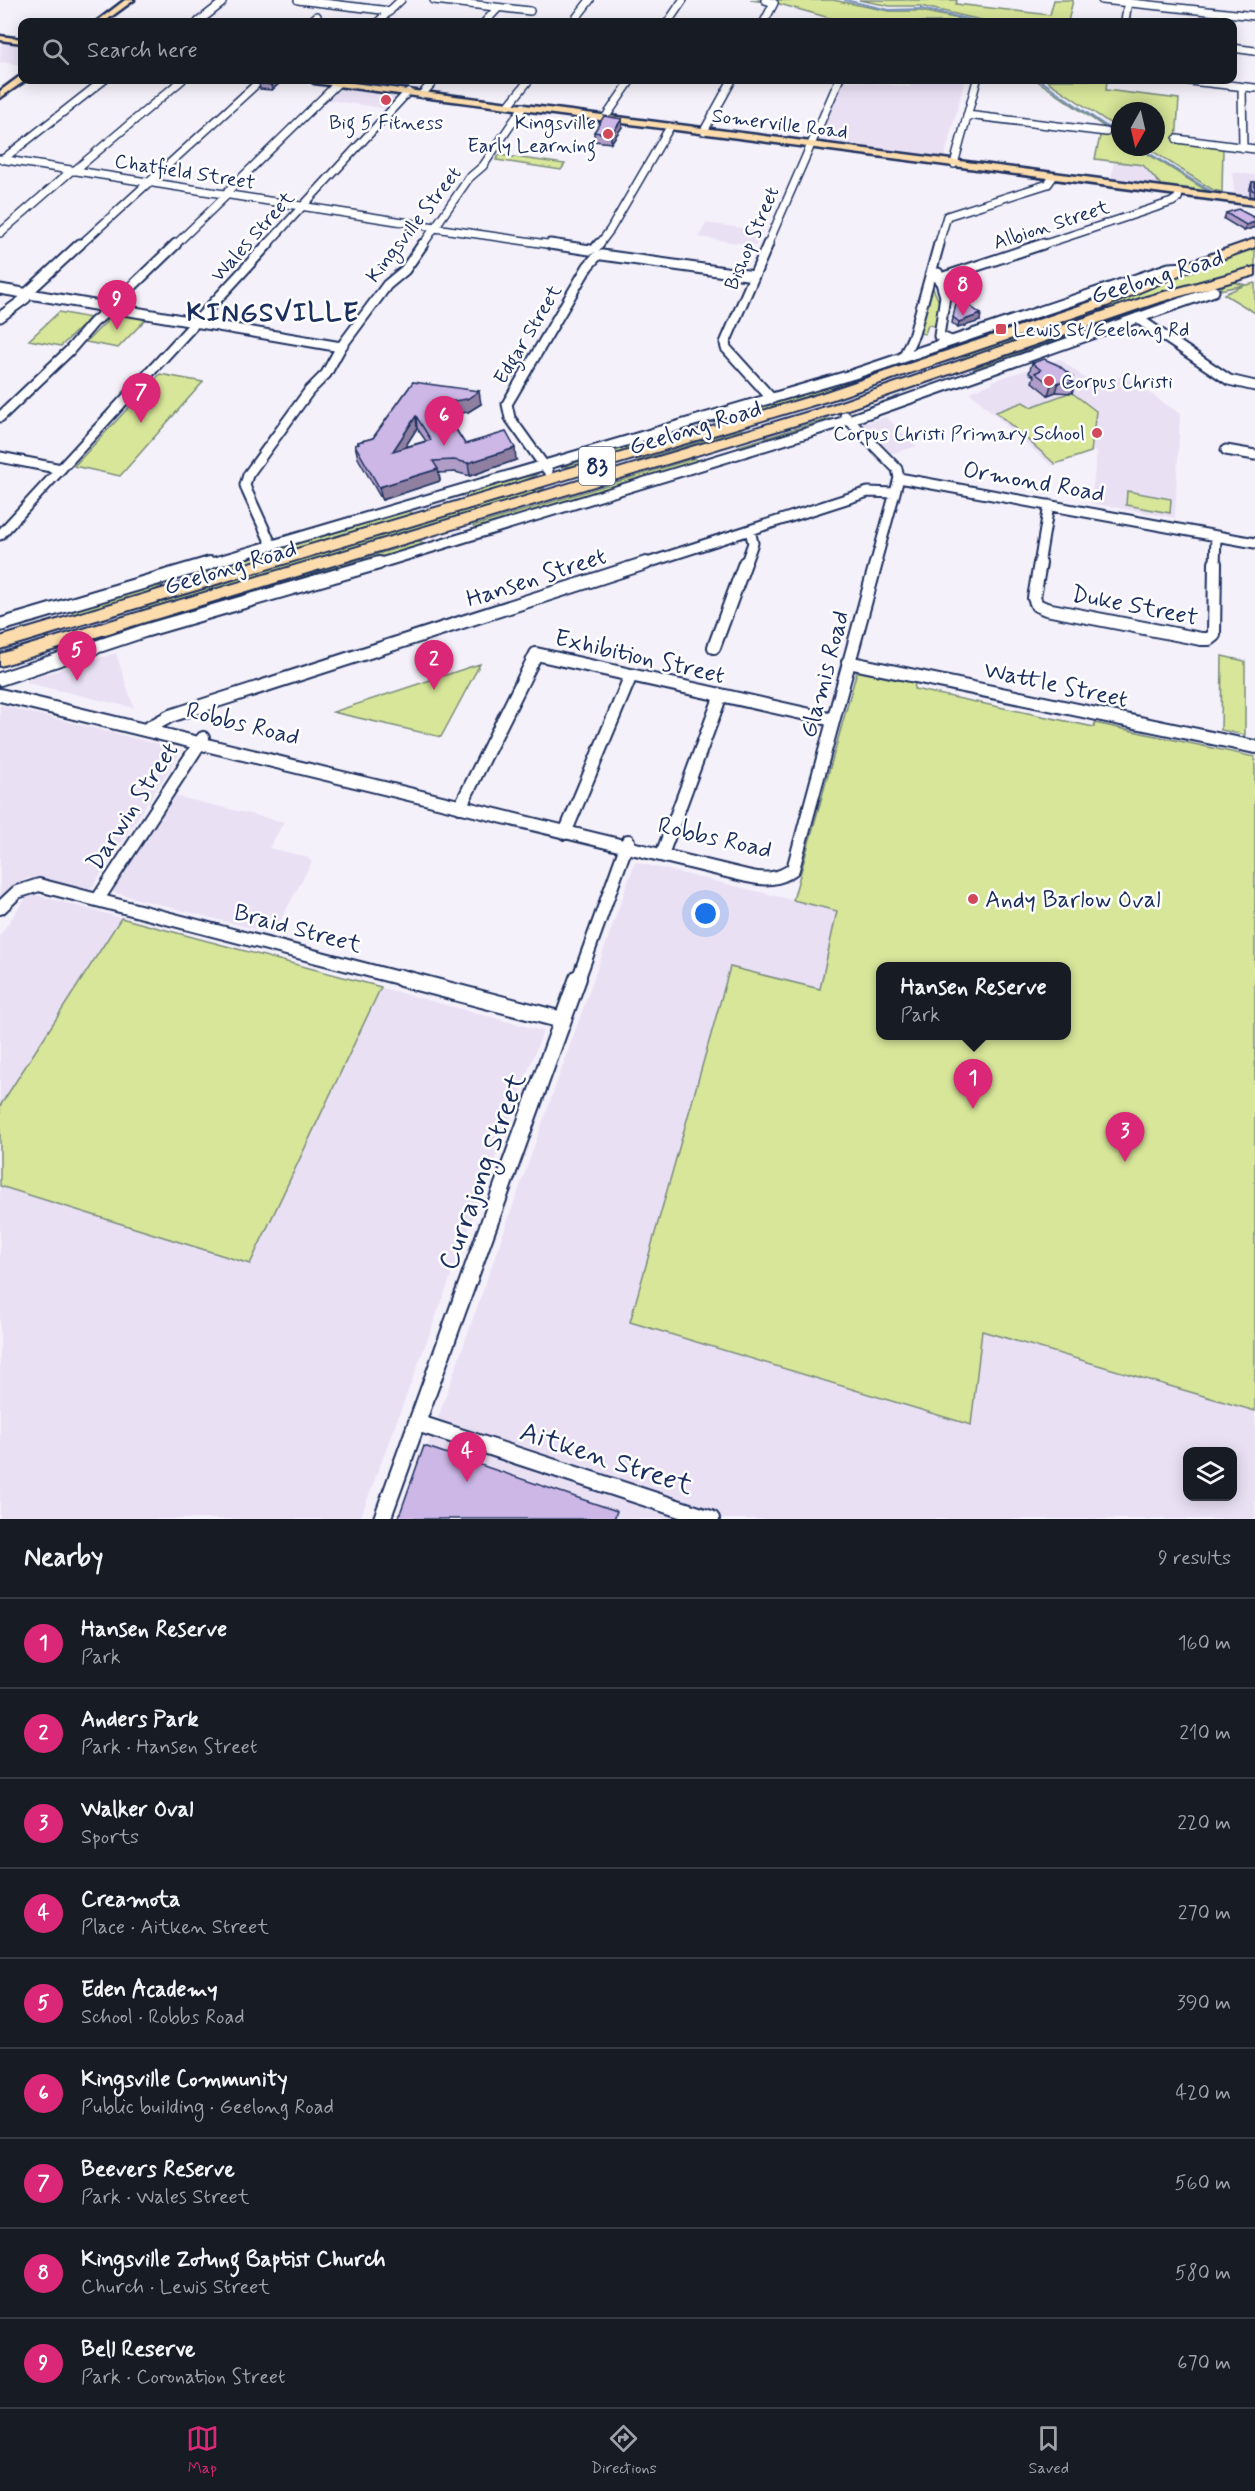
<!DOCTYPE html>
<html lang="en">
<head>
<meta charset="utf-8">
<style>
  :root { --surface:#171b24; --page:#20242c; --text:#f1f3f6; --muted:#9ea1a6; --line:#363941; --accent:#db2777 }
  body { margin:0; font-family:Mynerve,sans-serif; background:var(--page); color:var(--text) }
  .controls { position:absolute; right:18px; bottom:18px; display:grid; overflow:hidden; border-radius:12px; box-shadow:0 3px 15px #0003 }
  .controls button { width:54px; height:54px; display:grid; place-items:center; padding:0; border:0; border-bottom:2px solid var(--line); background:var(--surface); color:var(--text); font:30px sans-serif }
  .compass { position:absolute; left:1111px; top:102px; width:54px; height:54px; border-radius:50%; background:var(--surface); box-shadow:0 3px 15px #0003; rotate:188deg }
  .you { position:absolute; left:706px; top:914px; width:21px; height:21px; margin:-15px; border:4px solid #fff; border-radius:50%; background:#1a73e8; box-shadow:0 0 0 9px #1a73e833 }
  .badge { display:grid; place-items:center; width:39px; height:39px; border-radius:50%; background:var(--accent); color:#fff; font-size:20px; font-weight:700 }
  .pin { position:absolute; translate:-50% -50px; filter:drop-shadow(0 2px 3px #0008) }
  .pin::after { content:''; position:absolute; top:32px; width:21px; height:18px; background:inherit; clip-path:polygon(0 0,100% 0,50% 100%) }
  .popup { position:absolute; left:876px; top:962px; width:195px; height:78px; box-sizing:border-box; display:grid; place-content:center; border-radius:12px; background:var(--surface); filter:drop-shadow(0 2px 4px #0005); font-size:20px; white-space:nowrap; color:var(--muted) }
  .popup b { font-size:22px; color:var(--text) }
  .popup::after { content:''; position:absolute; left:50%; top:100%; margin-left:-12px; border:12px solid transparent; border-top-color:var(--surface) }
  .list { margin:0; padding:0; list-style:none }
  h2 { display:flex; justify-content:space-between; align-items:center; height:78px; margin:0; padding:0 24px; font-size:26px }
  h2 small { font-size:20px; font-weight:400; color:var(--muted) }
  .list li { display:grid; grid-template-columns:39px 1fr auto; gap:18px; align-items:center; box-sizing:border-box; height:90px; padding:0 24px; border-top:2px solid var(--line) }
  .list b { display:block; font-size:22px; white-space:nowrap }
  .list p { margin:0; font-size:20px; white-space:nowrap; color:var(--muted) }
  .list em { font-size:20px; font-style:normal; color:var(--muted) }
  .icon { flex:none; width:33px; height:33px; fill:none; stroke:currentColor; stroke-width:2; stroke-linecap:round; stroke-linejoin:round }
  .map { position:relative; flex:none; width:1255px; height:1519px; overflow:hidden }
  .search { position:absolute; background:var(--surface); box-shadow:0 3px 15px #0003; left:18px; right:18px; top:18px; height:66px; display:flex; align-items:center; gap:15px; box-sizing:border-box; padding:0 21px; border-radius:12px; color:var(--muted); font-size:22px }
  .sheet { height:888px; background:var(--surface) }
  nav { display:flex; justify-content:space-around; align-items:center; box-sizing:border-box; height:84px; border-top:2px solid var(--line); background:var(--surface); font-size:16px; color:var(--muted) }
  nav a { display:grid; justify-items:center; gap:3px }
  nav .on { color:var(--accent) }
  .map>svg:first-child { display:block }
  .built { fill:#e9e0f4; fill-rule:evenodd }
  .green { fill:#d7e699; stroke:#798a7c; stroke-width:1.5; fill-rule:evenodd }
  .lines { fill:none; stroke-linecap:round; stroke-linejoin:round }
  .stream { stroke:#7493bb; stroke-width:2 }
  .minor-far3-casing { stroke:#1b2f5e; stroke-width:10 }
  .minor-far2-casing { stroke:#1b2f5e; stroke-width:13 }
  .minor-far1-casing { stroke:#1b2f5e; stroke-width:16 }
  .minor-casing { stroke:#1b2f5e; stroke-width:20 }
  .major-casing { stroke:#1b2f5e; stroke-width:5 }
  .highway-casing { stroke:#1b2f5e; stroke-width:4 }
  .minor-far3 { stroke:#fff; stroke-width:7 }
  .minor-far2 { stroke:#fff; stroke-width:9 }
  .minor-far1 { stroke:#fff; stroke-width:12 }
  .minor { stroke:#fff; stroke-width:16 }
  .major { fill:#fcdcac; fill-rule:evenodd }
  .highway { fill:#fcdcac; fill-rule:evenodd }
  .wall { fill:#af9dc7; stroke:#1b2f5e; stroke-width:1.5; fill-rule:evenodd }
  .shaded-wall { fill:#8f80a2; stroke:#1b2f5e; stroke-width:1.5 }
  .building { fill:#ccb7e7; stroke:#1b2f5e; stroke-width:1.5; fill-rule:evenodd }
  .poi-dot { fill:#d1495b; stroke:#fff; stroke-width:2 }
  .labels { text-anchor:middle; stroke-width:5; stroke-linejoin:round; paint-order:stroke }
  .far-poi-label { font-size:20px; fill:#1b2f5e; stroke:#fff; text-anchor:end }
  .far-street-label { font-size:20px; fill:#1b2f5e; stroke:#fff }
  .shield { fill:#fff; stroke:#5f6d8e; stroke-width:1.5 }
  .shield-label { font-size:22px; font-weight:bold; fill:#1b2f5e }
  .street-label { font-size:24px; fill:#1b2f5e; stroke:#fff }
  .poi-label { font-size:24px; fill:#1b2f5e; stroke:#fff; text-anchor:start }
  .far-district-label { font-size:26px; font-weight:bold; letter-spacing:1.5px; fill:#1b2f5e; stroke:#fff }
  .near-street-label { font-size:28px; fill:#1b2f5e; stroke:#fff }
</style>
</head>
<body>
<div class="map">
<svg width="1255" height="1519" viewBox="0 0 1255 1519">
  <rect width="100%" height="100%" fill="#f5f1fa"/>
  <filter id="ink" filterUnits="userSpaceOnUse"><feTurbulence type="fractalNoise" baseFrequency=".0167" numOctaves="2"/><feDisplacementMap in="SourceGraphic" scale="12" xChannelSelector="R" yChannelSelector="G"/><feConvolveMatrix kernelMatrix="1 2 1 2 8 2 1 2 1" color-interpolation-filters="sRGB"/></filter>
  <g filter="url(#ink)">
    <path class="built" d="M1,42L22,45V65L0,62Z
      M841,80L910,87L912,80H965L944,158L816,141Z
      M340,87L401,95L388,109L327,100Z
      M1114,161L1143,165L1162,186L1111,179Z
      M1233,172L1255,175V198L1234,195Z
      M706,223L763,231L756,246L699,237Z
      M1060,359L1095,386L1123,375L1180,414L1175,518L1091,503L1097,451L1052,466L969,392L993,383L992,381Z
      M886,417L917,446L890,454L861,424Z
      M116,653L134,708L27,683L29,679Z
      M0,705L182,750L89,892L28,878L8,890L0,900Z
      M175,796L284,822L269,848L307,857L312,862L273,934L112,892Z
      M635,862L838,911L820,989L730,967L631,1322L970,1425L981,1331L1255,1411V1519H402ZM1188,1452H1232V1496H1188Z
      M29,893L543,1031L360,1519H0V935Z"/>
    <path class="green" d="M750,0H833L889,11H921L974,22H844L776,3Z
      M859,0H957L956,4L1050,15L1054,0H1073L1068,22H990L920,6H890Z
      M1036,80L1120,136V147H1137L1209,192L1162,186L1143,165L1095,159L1100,136L1107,129Z
      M1046,80H1107L1106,90L1179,99L1176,141L1223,148L1222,192L1213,190L1146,147H1156V111H1120V130Z
      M499,155L565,164L561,170L496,160Z
      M1255,248V266L1157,293L1099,314L1096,311L1192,271Z
      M1232,282L1247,285L1255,283V313L1224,294L1245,285L1219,290L1224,285Z
      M932,286L940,304L936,326L928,325L925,334L919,333Z
      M1212,288L977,371L974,368L1168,300Z
      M59,312L90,318L61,346L29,340Z
      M116,312L147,318L118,348L86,342Z
      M1087,315L1078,320L963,360V356Z
      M889,367L875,376L724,422L721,418Z
      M160,374L203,382L120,476L74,466Z
      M1071,392L1096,411L1091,452L1055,464L996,412L1023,402L1031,407Z
      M827,419H834L742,448L739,446Z
      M688,428L690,429C658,442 594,467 561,467Z
      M742,429L744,431L658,457L636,461Z
      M695,458L698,461L476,530L473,526Z
      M529,475H536L527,480L467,498L464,494Z
      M540,488H545L527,497L150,610H141L142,607Z
      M1127,491L1171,499L1170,513L1126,505Z
      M409,510L412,513L401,518L192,579L214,568Z
      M421,541L424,545L154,627V624L182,613Z
      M175,579L153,591L73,615L72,610Z
      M1222,656L1245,661V735L1221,730Z
      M480,664L441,737L333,712L470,667Z
      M857,671L915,683L914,689L1094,727L1095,723L1255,757V1411L982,1331L971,1425L630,1322L730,967L820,989L837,911L793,900ZM880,966H1066V1036H880Z
      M121,918L381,987L250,1264L0,1186V1106Z"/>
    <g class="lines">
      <path class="stream" d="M845,0L889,10L921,9L981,22
        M1040,80L1120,136
        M1139,147L1212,192"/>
      <g class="minor-far3-casing">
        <path id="minor-far3" d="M298,0L390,11
          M434,0L530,11
          M1102,0L1255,16
          M198,22L222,3
          M310,22L317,16
          M378,22L401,0
          M485,22L498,8
          M573,22L590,0
          M668,22L683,0
          M764,22L774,3L765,0
          M1125,22L1128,0
          M1232,48L1255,51
          M1181,80L1255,88
          M1242,87L1243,148
          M422,94L435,80
          M509,105L529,80
          M967,115L1106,132
          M605,118L631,80
          M704,131L732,80
          M1177,139L1255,149
          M0,159L435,227
          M2,160L104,80
          M954,164L977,80
          M74,171L182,80
          M225,194L338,83
          M435,228L561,246
          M0,233L71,171
          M79,246L261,80
          M174,246L227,195
          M266,246L408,92
          M422,246L469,178L483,166L523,107
          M598,246L610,230L670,127
          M767,246L839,80
          M938,246L947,216L1048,184L1053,177
          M1039,246L1172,202L1178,198L1179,194"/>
      </g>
      <g class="minor-far2-casing">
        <path id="minor-far2" d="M550,244L590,250
          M768,244L725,343L726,348L772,399
          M596,248L599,244
          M602,255L754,276
          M938,273L945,296L939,336L951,341
          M930,276L941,278L1043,244
          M0,289L341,347
          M114,308L122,296L176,244
          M0,317L26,298L27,293L80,244
          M1137,318L1229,380L1255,386
          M903,358L914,334L939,244
          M845,416L897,469L899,478L1255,543
          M0,417L69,351L94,322L111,308
          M1226,450L1255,455
          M0,457L61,469
          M548,471L510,418L507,404L588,266L597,256
          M0,535L268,244
          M272,546L247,491L245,485L248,475L309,391L326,374L341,347L387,285L405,270L423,244
          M205,565L854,374L1169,268L1187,267
          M374,565L849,420L1214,291
          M641,565L868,492L895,493
          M745,565L753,543L750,530
          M875,565L899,478
          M1039,565L1049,505
          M1215,565L1216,536"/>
      </g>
      <g class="minor-far1-casing">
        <path id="minor-far1" d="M1040,563L1034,598L1037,605L1046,609L1201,639H1209L1214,635L1215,563
          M0,625L210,563
          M714,647L745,563
          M848,662L1255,747
          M0,679L144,631L379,563
          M0,695L747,876C764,880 779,880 793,869L876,563
          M145,730L170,716L646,563
          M460,807L536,654L833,720
          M565,833L631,675
          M664,849L721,695
          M98,899L203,738
          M0,908L17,892L39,885L406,980
          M578,980L628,841"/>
      </g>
      <g class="minor-casing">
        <path id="minor" d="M401,978L562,1020
          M417,1423L711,1519
          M382,1519L578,978"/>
      </g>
      <g class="major-casing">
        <path id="major" d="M125,0H134L104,22H96Z
          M0,36L22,39V43L0,40Z
          M19,77L26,80L0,98V91Z
          M310,80H330L1255,199V205L314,83Z"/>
      </g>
      <g class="highway-casing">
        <path id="highway" d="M1255,239V247L1191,270L1107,306L830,400L0,649V637L820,394L1097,300L1183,264Z
          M1255,267V275L1156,303L842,411L0,666V654L832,405L1146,297Z"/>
      </g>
      <use href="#minor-far3" class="minor-far3"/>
      <use href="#minor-far2" class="minor-far2"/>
      <use href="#minor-far1" class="minor-far1"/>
      <use href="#minor" class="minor"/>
      <use href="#major" class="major"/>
      <use href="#highway" class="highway"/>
    </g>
    <path class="wall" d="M283,80L272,90L260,89L259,83Z
      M622,119V127L611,143L594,141V132Z
      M1252,182H1255V197L1250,196V188Z
      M1226,213L1255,218V227L1244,231L1224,219Z
      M956,304L980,321L958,328L952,323Z
      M1032,363L1072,381L1075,384L1072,393L1056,392L1048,395L1032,382L1034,376L1029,373Z
      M413,382L481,404L468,412L447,415L465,444L516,460L470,476L455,472L439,473L440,481L382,500L358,458L355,445H358V442L373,438ZM417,428L426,441L405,447Z"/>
    <path class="shaded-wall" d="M276,80H283L272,90L271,85Z
      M622,119V127L611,143V135Z
      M1255,222V227L1244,231L1246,225Z
      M981,314L980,321L958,328L959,322Z
      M1059,382L1056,392L1048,395L1051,385Z
      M479,391L481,404L468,412L441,416L439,403Z
      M416,416L417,428L395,463L393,451Z
      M515,448L516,460L470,476L468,463Z
      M438,469L440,481L382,500L379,487Z"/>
    <path class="building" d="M263,80H276L271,85L259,83Z
      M604,116L622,119L611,135L594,132Z
      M1252,182H1255V191L1252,190Z
      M1238,209L1255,218V222L1246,225L1226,213Z
      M964,302L981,314L959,322L953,317L956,304Z
      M1044,359L1058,365L1073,377L1069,379L1075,384L1059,382L1051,385L1035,373L1041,370L1032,363Z
      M413,382L479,391L467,399L439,403L465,444L506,432L515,448L468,463L454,460L433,461L438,469L379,487L355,445L359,444L358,442L373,438ZM416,416L431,440L393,451Z
      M424,1446L617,1511L614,1519H398Z"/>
  </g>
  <g class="poi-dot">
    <circle cx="386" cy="100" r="6"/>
    <circle cx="608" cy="134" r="6"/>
    <rect x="995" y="323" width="12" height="12" rx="3"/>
    <circle cx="1049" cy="381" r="6"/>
    <circle cx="1097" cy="433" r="6"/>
    <circle cx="973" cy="899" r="6"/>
  </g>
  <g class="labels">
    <g class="far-poi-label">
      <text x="386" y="129" text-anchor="middle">Big 5 Fitness</text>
      <text x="596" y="129">Kingsville<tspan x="596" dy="23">Early Learning</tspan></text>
      <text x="1013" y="336" text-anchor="start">Lewis St/Geelong Rd</text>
      <text x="1061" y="388" text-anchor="start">Corpus Christi</text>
      <text x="1085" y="440">Corpus Christi Primary School</text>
    </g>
    <g class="far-street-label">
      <text transform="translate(780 123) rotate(7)" y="7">Somerville Road</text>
      <text transform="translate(185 171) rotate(9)" y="7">Chatfield Street</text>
      <text transform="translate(413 224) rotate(-52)" y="7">Kingsville Street</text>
      <text transform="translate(1051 224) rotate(-18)" y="7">Albion Street</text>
      <text transform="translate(252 236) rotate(-48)" y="7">Wales Street</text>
      <text transform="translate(751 238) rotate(-67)" y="7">Bishop Street</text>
      <text transform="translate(527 334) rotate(-59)" y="7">Edgar Street</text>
    </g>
    <rect class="shield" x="579" y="447" width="36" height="38" rx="4.5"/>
    <g class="shield-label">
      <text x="597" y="474">83</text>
    </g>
    <g class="street-label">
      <text transform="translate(1157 276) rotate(-17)" y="8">Geelong Road</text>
      <text transform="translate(695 427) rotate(-17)" y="8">Geelong Road</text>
      <text transform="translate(1034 481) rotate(10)" y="8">Ormond Road</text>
      <text transform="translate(230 567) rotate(-17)" y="8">Geelong Road</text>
      <text transform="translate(536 577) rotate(-18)" y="8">Hansen Street</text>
      <text transform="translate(1135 605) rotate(11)" y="8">Duke Street</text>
      <text transform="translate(640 656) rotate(13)" y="8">Exhibition Street</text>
      <text transform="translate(824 674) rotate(-75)" y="8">Glamis Road</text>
      <text transform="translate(1056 684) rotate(12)" y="8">Wattle Street</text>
      <text transform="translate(243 723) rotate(14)" y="8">Robbs Road</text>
      <text transform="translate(132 806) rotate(-57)" y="8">Darwin Street</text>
      <text transform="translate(715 837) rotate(13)" y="8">Robbs Road</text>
      <text transform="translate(298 928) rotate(15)" y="8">Braid Street</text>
    </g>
    <g class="poi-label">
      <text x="985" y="907">Andy Barlow Oval</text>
    </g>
    <g class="far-district-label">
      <text x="273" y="321">KINGSVILLE</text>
    </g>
    <g class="near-street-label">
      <text transform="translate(481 1171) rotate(-70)" y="10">Currajong Street</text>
      <text transform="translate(607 1457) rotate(18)" y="10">Aitken Street</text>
    </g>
  </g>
</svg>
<div class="controls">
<button><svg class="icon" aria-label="layers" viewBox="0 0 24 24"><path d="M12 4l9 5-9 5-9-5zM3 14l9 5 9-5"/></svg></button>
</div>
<svg class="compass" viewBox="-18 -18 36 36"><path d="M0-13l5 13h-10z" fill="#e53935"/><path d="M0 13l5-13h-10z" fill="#9ea1a6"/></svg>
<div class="you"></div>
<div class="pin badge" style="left:973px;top:1109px">1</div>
<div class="popup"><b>Hansen Reserve</b>Park</div>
<div class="pin badge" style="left:434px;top:690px">2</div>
<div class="pin badge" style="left:1125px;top:1162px">3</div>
<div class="pin badge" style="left:467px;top:1482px">4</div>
<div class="pin badge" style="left:77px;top:681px">5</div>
<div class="pin badge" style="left:444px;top:446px">6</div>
<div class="pin badge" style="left:141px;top:423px">7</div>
<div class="pin badge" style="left:963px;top:316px">8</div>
<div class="pin badge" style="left:117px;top:330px">9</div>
<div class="search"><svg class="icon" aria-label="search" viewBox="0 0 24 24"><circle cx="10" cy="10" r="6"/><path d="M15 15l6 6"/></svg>Search here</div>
</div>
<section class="sheet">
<h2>Nearby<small>9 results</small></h2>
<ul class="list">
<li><span class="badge">1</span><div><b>Hansen Reserve</b><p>Park</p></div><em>160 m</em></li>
<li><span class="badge">2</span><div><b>Anders Park</b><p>Park · Hansen Street</p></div><em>210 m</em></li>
<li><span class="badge">3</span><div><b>Walker Oval</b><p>Sports</p></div><em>220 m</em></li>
<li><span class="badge">4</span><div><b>Creamota</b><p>Place · Aitken Street</p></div><em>270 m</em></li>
<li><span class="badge">5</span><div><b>Eden Academy</b><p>School · Robbs Road</p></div><em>390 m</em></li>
<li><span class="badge">6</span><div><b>Kingsville Community</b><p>Public building · Geelong Road</p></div><em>420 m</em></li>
<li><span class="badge">7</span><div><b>Beevers Reserve</b><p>Park · Wales Street</p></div><em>560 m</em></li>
<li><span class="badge">8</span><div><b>Kingsville Zotung Baptist Church</b><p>Church · Lewis Street</p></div><em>580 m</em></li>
<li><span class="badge">9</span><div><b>Bell Reserve</b><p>Park · Coronation Street</p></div><em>670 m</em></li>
</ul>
</section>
<nav>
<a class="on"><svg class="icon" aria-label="map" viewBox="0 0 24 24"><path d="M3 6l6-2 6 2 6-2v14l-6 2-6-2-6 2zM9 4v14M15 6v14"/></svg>Map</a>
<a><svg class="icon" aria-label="directions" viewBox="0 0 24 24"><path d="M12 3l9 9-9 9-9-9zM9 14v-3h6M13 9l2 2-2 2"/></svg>Directions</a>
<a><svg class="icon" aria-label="saved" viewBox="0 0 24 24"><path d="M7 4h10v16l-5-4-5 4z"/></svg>Saved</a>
</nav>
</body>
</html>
